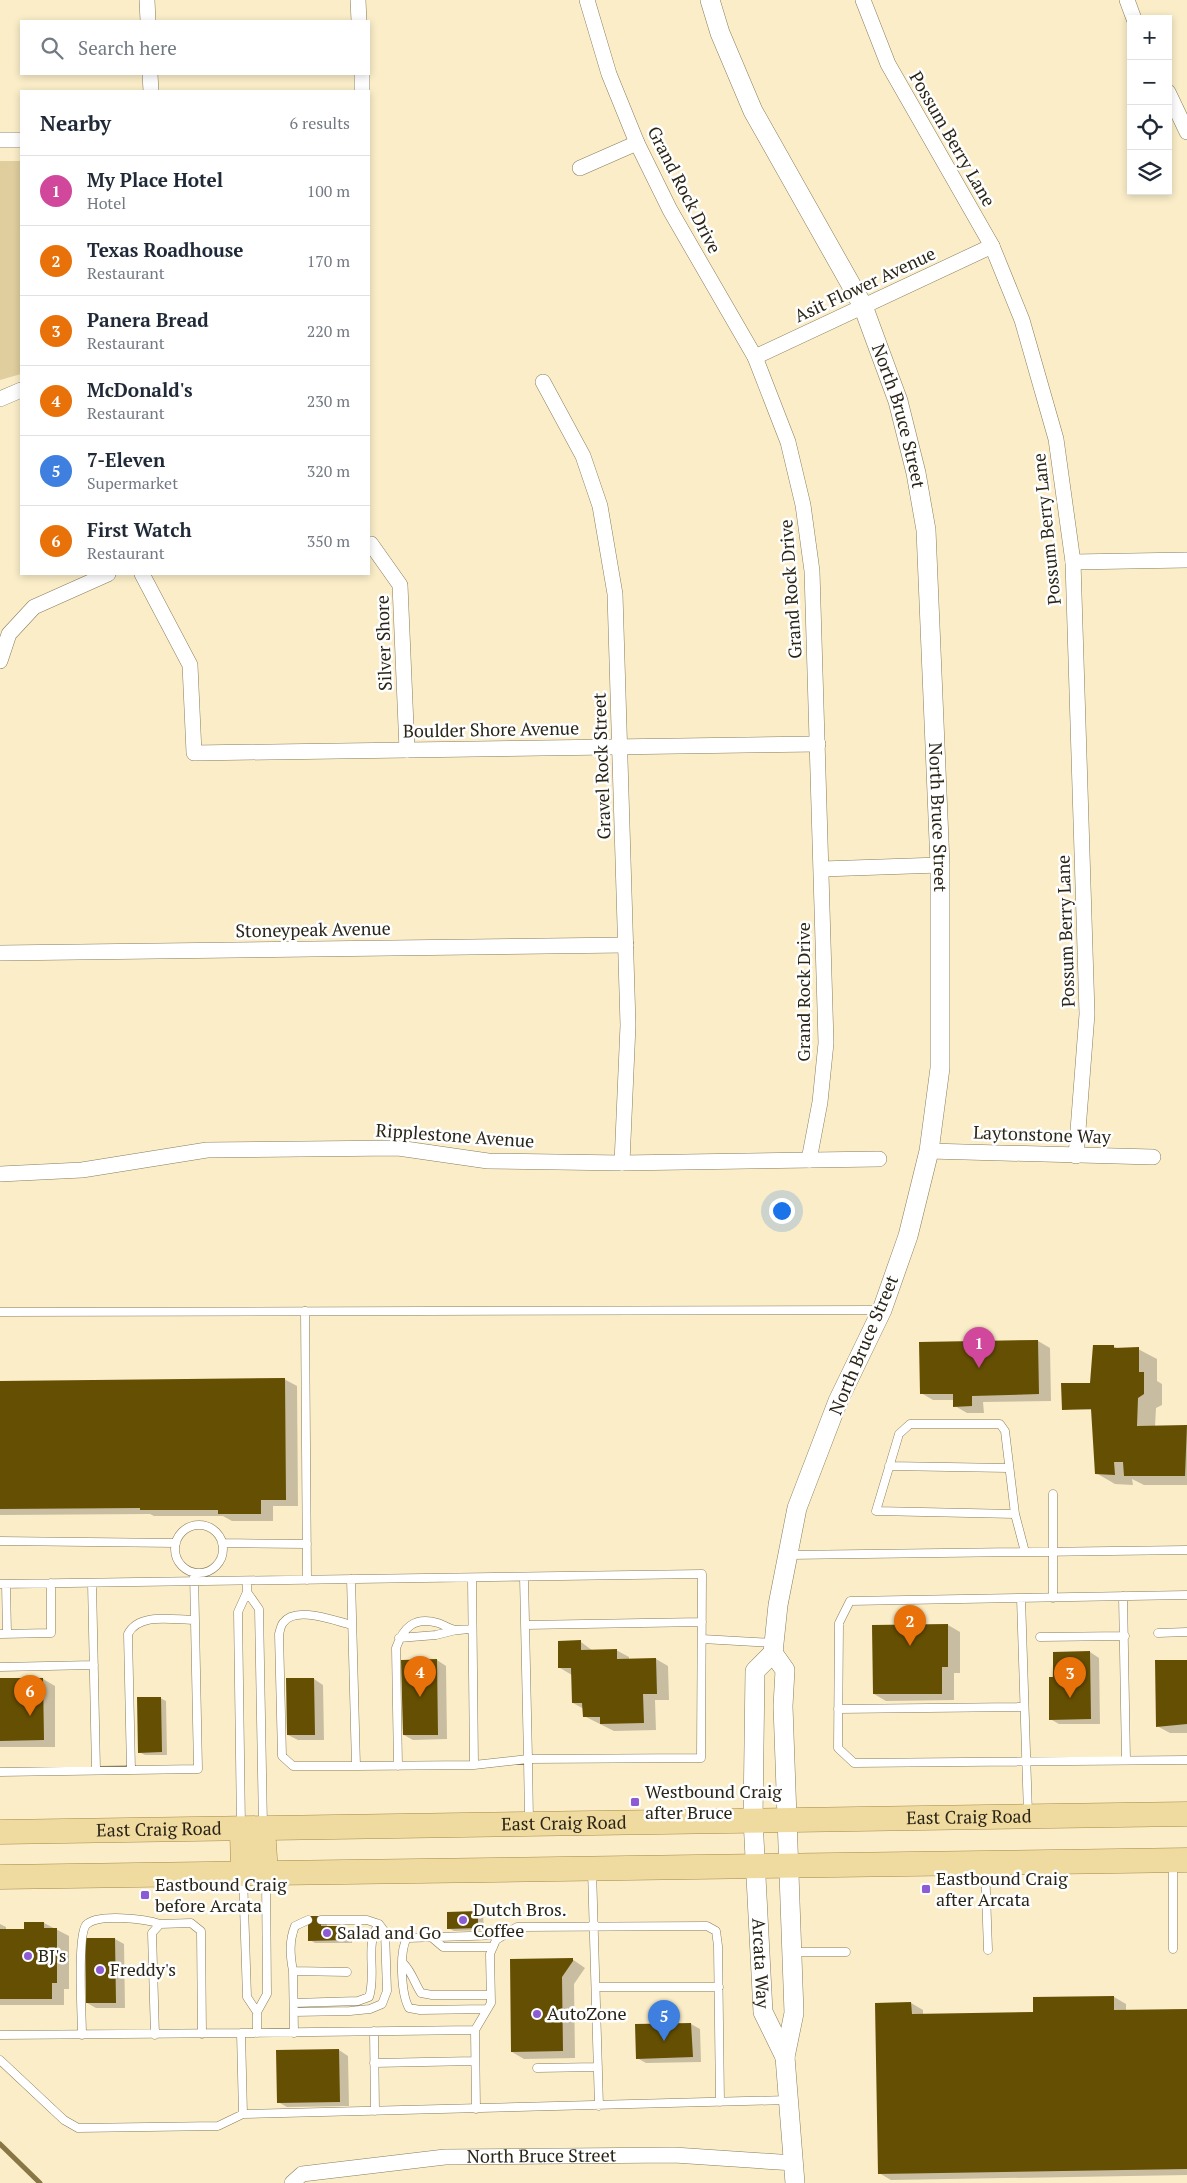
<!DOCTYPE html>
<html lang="en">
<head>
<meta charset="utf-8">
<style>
  :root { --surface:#fff; --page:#f2f2f3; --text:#1f2937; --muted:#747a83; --line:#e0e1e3; --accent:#0f766e }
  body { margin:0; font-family:"PT Serif",serif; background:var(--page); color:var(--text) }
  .controls { position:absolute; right:15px; top:15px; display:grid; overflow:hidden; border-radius:0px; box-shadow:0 2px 8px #0003 }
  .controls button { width:45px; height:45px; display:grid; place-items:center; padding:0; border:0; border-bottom:1px solid var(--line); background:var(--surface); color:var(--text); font:25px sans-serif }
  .you { position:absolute; left:781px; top:1210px; width:18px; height:18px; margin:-12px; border:4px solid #fff; border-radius:50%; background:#1a73e8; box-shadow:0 0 0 8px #1a73e833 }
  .badge { display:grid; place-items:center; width:32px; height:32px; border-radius:50%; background:var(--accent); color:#fff; font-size:16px; font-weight:700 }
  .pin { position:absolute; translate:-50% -41px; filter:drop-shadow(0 1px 2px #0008) }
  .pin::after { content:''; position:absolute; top:26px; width:18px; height:15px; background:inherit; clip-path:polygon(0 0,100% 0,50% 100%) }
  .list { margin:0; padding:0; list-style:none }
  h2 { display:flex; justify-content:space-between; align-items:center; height:65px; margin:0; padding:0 20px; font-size:21px }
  h2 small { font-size:16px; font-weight:400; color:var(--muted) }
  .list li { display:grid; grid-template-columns:32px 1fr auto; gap:15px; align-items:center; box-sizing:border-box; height:70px; padding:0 20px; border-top:1px solid var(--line) }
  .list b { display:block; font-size:19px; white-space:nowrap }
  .list p { margin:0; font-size:16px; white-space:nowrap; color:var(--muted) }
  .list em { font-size:16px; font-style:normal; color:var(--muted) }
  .icon { flex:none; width:28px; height:28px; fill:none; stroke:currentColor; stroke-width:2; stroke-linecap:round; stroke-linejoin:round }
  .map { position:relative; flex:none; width:1187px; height:2183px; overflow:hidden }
  .search { position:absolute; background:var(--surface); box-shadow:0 2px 8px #0003; left:20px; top:20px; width:350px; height:55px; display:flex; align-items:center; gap:12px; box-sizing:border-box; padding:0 18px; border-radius:0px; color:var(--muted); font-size:19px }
  .panel { position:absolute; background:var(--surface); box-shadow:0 2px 8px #0003; left:20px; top:90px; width:350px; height:485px; border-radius:0px }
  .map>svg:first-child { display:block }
  .green { fill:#e0ce9f }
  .shadow { fill:#0003 }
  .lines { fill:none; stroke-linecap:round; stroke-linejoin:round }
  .stream { stroke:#887644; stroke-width:5 }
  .building { fill:#654f03 }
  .service-casing { stroke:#887c5b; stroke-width:9 }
  .minor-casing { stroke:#887c5b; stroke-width:16 }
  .tertiary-casing { stroke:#887c5b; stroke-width:20 }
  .primary-casing { stroke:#a48b47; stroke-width:25 }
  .service { stroke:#fff; stroke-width:8 }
  .minor { stroke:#fff; stroke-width:15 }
  .tertiary { stroke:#fff; stroke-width:19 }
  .primary { stroke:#efdaa0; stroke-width:24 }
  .poi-dot { fill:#8d5bd4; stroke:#fff; stroke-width:2 }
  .labels { text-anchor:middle; stroke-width:5; stroke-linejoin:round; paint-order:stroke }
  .street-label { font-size:18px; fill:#2a2517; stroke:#fff }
  .poi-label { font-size:18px; fill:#2a2517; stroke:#fff; text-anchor:start }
</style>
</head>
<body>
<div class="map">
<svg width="1187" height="2183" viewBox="0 0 1187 2183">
  <rect width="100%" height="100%" fill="#faedc8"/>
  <path class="green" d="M0,161H21V374L0,380Z"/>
  <path class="shadow" d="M1038,1341L1050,1348L1051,1401L983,1402L984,1413H967L955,1406V1400H933L921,1393Z
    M1113,1346L1119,1349H1138L1157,1359V1381L1162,1384V1405L1156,1408L1155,1427L1187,1426V1485H1144L1132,1479L1133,1485L1115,1484L1096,1473L1093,1410L1063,1409L1092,1384Z
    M284,1379L297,1386L298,1506H273V1521H232L223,1516H154L150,1514L0,1515V1382Z
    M948,1625L960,1632V1673H954V1700L886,1701L874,1694Z
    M581,1642L593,1651L616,1650L629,1657V1660L656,1659L668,1666L669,1700H655L656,1730L614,1731L584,1716V1709L573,1703L572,1675L560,1668Z
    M1090,1652L1099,1658L1100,1724H1059L1050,1719L1054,1653Z
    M437,1660L446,1666L447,1739L413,1740L404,1735Z
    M1187,1661V1733H1170L1157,1726Z
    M43,1679L55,1686V1747H0V1680Z
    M314,1679L323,1685L324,1740H298L288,1735Z
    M160,1698L166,1701L167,1755H145L139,1752Z
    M478,1912L483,1915L484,1930L454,1931L448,1928Z
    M310,1917L327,1920V1928H346L352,1931V1943H315L310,1940Z
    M44,1923L69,1936V1989H64V2005H0V1924L6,1927V1930H25Z
    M115,1939L124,1944L125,2008H96L87,2003Z
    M572,1959L585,1968L574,1984L575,2058L524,2059L512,2052Z
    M1114,1997L1126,2004V2011L1187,2010V2175L891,2180L879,2173L911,2003L923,2010V2015L1034,2013Z
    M691,2024L700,2029L701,2062L646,2063L637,2058L636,2026Z
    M339,2050L348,2056L349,2106L287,2107L278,2102Z"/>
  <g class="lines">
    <path class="stream" d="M0,2144L40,2183"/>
  </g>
  <path class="building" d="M1038,1340L1039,1394L972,1396V1406L953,1407V1394H920L919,1342Z
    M1093,1345H1114V1348L1139,1347V1372H1144V1394L1138,1398L1137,1426L1187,1425L1185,1476H1124L1123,1462H1114L1115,1475L1095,1474L1091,1409L1062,1410L1061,1383H1090Z
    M285,1378L286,1500H261V1514H218V1510H140V1508L0,1509V1381Z
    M948,1624V1667H942V1694H873L872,1625Z
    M581,1640V1650L617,1649V1659L656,1658L657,1694H643L644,1723L600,1724V1717H583L582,1703H572L571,1668H558V1641Z
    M1090,1651L1091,1719L1049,1720V1677H1053V1652Z
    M437,1659L438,1735H403L401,1660Z
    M1155,1660H1187V1724L1156,1727Z
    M0,1678H43L44,1740L0,1741Z
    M286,1678H314L315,1735H287Z
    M137,1697H161L162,1752L138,1753Z
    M478,1911V1928L447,1929V1912Z
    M308,1916H321V1926H346V1940L308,1941Z
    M24,1922H44V1928H57V1983H52V1999H0V1929H24Z
    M85,1938H115L116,2003H86Z
    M573,1958V1961L562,1977L563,2051L511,2052L510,1959Z
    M1114,1996V2010L1187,2009V2169L878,2174L875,2003L911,2002L912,2014L1033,2012V1997Z
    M691,2023L693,2057L636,2059L635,2024Z
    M339,2049L340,2102L277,2103L276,2050Z"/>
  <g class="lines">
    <g class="service-casing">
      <path id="service" d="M305,1311L307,1580
        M0,1312L880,1310
        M889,1466L1008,1468
        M1053,1494V1598
        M1015,1514L1005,1431L1000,1424H910L899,1434L876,1511L1015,1514L1025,1552
        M175 1549a24 24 0 1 1 48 0a24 24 0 1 1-48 0Z
        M0,1541L176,1543
        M222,1543L307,1544
        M788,1555L1187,1550
        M351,1579L356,1766L474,1765L472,1578
        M92,1583L96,1770
        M0,1584L702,1574L701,1758L528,1759L524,1577
        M6,1584L7,1634
        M247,1592L259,1609L263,1826
        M1187,1595L850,1601L839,1623L838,1748L854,1763L1187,1760
        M1123,1596L1126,1760
        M1021,1598L1028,1814
        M352,1625C335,1621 295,1605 283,1623C281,1625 280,1631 279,1634L282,1756L293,1766H356
        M525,1625L702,1622
        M1158,1633L1187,1632
        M0,1634L51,1633V1583
        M1040,1637L1125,1636
        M399,1638L436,1635L456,1630
        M702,1639L774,1643
        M0,1667L94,1665
        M838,1709L1024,1707
        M474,1765L528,1759L529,1821
        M398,1766L396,1648C403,1628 414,1616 438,1623C444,1625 450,1629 456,1630C461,1630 467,1629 472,1629
        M131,1770L128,1634C139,1612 173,1620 195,1620
        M0,1772L198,1769L194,1573
        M241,1827L238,1612L247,1592V1581
        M1173,1863V1949
        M985,1865L988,1950
        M592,1870L599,2106
        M243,1876L247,1997L257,2012V2033
        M430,1936L443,1947H493
        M793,1952H846
        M403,1963C412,1972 414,1982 421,1993L432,1995H490
        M293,1971C290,1955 289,1941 295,1926L308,1920
        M596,1987H719
        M294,2003L358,2001L369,1997C377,1974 364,1944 379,1924
        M487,2009L420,2010L409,2008C401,1994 399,1951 407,1938L501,1935
        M257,2012L267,1994L266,1877
        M294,2012L350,2011L370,2009L382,2004L387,1991L385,1932L379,1924L367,1920H321
        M374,2031L375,2111
        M294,2033L293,1971L347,1972
        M0,2035L241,2033
        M82,2035C82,2017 77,1936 86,1925C97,1913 146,1919 160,1924
        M155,2035L152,1933L160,1924L191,1923L201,1931L202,2034
        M0,2060L64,2120L78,2128L218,2126L243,2114L788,2100
        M374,2063L475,2061
        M537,2068L598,2067
        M476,2109L475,2030L491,2003L490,1954L496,1940L517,1927L707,1926L716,1931L718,1946L720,2102
        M243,2114L241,2033L475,2030"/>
    </g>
    <g class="minor-casing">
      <g id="minor">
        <path d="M147,0L148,21"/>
        <path d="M358,0L359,21"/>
        <path d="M587,0L609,74L637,143L670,210L755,357L788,442L803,505L812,571L826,1043L820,1102L809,1160"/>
        <path d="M863,0L888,64L992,246L1022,320L1056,439L1073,562L1087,1014L1076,1156"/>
        <path d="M1127,0L1134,19"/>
        <path d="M150,74L151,91"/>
        <path d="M362,74V91"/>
        <path d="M1168,92L1187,132"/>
        <path d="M0,140H21"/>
        <path d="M580,168L637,143"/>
        <path d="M755,357L992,246"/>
        <path d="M543,382L583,456L600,506L615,594L628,1025L622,1163"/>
        <path d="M0,399L21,390"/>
        <path d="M371,544L400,585L407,750"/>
        <path d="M1073,562L1187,560"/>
        <path d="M142,574L190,665L194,753L818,744"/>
        <path d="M0,661L9,634L34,607L108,574"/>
        <path d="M822,869L940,865"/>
        <path d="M0,953L626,945"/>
        <path d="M929,1151L1153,1157"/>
        <path d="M0,1174L82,1170L207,1150L398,1148L488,1161L622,1163L879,1159"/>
        <path id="s1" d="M292,2183L302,2174L445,2157L674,2155L794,2163"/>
      </g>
    </g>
    <g class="tertiary-casing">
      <g id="tertiary">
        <path id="s2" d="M710,0L720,33L753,111L863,306L898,401L916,473L926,530L940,865V1068L929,1151L908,1236L882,1310L838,1401L797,1508L778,1605L773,1653L755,1671L753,1819L763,2012L785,2057"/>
        <path d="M773,1653L785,1670L783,1706L794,2013L785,2057L795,2183"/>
      </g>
    </g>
    <g class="primary-casing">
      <g id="primary">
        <path d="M263,1828L266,1873"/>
        <path d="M242,1829L243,1874"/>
        <path id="s3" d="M0,1832L1187,1814"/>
        <path d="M0,1877L1187,1860"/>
      </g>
    </g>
    <use href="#service" class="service"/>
    <use href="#minor" class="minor"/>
    <use href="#tertiary" class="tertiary"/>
    <use href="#primary" class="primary"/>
  </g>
  <g class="poi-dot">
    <rect x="630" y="1797" width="10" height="10" rx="2.5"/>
    <rect x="921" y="1884" width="10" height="10" rx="2.5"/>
    <rect x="140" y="1890" width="10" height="10" rx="2.5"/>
    <circle cx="463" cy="1920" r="5"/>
    <circle cx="327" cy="1933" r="5"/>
    <circle cx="28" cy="1956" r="5"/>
    <circle cx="100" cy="1970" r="5"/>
    <circle cx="537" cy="2014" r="5"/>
  </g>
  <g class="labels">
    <g class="street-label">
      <text transform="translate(952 139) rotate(60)" y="6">Possum Berry Lane</text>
      <text transform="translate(684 190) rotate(63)" y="6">Grand Rock Drive</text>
      <text transform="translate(865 285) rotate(-25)" y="6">Asit Flower Avenue</text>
      <text dy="6" stroke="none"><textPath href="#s2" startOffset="459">North Bruce Street</textPath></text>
      <text transform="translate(1047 529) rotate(-96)" y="6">Possum Berry Lane</text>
      <text transform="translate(791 589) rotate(-94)" y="6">Grand Rock Drive</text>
      <text transform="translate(384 643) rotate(-92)" y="6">Silver Shore</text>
      <text transform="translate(491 730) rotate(-1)" y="6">Boulder Shore Avenue</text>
      <text transform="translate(602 766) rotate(-92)" y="6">Gravel Rock Street</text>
      <text dy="6" stroke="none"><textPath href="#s2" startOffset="864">North Bruce Street</textPath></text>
      <text transform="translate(313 930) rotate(-1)" y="6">Stoneypeak Avenue</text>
      <text transform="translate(1066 931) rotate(-92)" y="6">Possum Berry Lane</text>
      <text transform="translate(804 992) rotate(-90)" y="6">Grand Rock Drive</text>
      <text transform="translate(1042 1135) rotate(2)" y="6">Laytonstone Way</text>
      <text transform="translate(455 1136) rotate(4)" y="6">Ripplestone Avenue</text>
      <text transform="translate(864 1345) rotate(-67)" y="6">North Bruce Street</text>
      <text dy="6" stroke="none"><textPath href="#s3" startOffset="969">East Craig Road</textPath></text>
      <text dy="6" stroke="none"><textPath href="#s3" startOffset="564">East Craig Road</textPath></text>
      <text dy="6" stroke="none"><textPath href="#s3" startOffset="159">East Craig Road</textPath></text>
      <text dy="6" stroke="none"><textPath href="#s2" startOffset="2045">Arcata Way</textPath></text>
      <text dy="6" stroke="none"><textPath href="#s1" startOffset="254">North Bruce Street</textPath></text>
    </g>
    <g class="poi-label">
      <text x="645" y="1798">Westbound Craig<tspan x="645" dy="21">after Bruce</tspan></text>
      <text x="936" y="1885">Eastbound Craig<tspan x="936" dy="21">after Arcata</tspan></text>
      <text x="155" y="1891">Eastbound Craig<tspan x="155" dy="21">before Arcata</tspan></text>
      <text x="473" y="1916">Dutch Bros.<tspan x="473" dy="21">Coffee</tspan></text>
      <text x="337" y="1939">Salad and Go</text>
      <text x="38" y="1962">BJ's</text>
      <text x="110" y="1976">Freddy's</text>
      <text x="547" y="2020">AutoZone</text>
    </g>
  </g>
</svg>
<div class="controls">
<button>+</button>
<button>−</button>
<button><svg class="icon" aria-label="locate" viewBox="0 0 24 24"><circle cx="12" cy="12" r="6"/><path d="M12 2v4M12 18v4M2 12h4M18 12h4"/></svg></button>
<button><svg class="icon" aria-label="layers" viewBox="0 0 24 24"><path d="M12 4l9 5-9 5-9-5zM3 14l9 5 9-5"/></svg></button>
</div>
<div class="you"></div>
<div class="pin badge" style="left:979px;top:1368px;background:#d1479c">1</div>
<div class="pin badge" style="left:910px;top:1646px;background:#e8710a">2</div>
<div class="pin badge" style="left:1070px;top:1698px;background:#e8710a">3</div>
<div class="pin badge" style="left:420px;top:1697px;background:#e8710a">4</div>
<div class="pin badge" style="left:664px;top:2041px;background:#3f7fe0">5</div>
<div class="pin badge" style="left:30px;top:1716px;background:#e8710a">6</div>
<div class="search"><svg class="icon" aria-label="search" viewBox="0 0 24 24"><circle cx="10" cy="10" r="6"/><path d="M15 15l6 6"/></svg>Search here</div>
<section class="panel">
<h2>Nearby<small>6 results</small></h2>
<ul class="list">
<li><span class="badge" style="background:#d1479c">1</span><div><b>My Place Hotel</b><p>Hotel</p></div><em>100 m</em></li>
<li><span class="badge" style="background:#e8710a">2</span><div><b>Texas Roadhouse</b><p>Restaurant</p></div><em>170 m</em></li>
<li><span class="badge" style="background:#e8710a">3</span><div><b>Panera Bread</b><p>Restaurant</p></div><em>220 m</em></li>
<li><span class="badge" style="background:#e8710a">4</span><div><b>McDonald's</b><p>Restaurant</p></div><em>230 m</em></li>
<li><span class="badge" style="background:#3f7fe0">5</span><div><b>7-Eleven</b><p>Supermarket</p></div><em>320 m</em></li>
<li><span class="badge" style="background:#e8710a">6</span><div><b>First Watch</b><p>Restaurant</p></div><em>350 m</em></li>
</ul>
</section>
</div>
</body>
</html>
